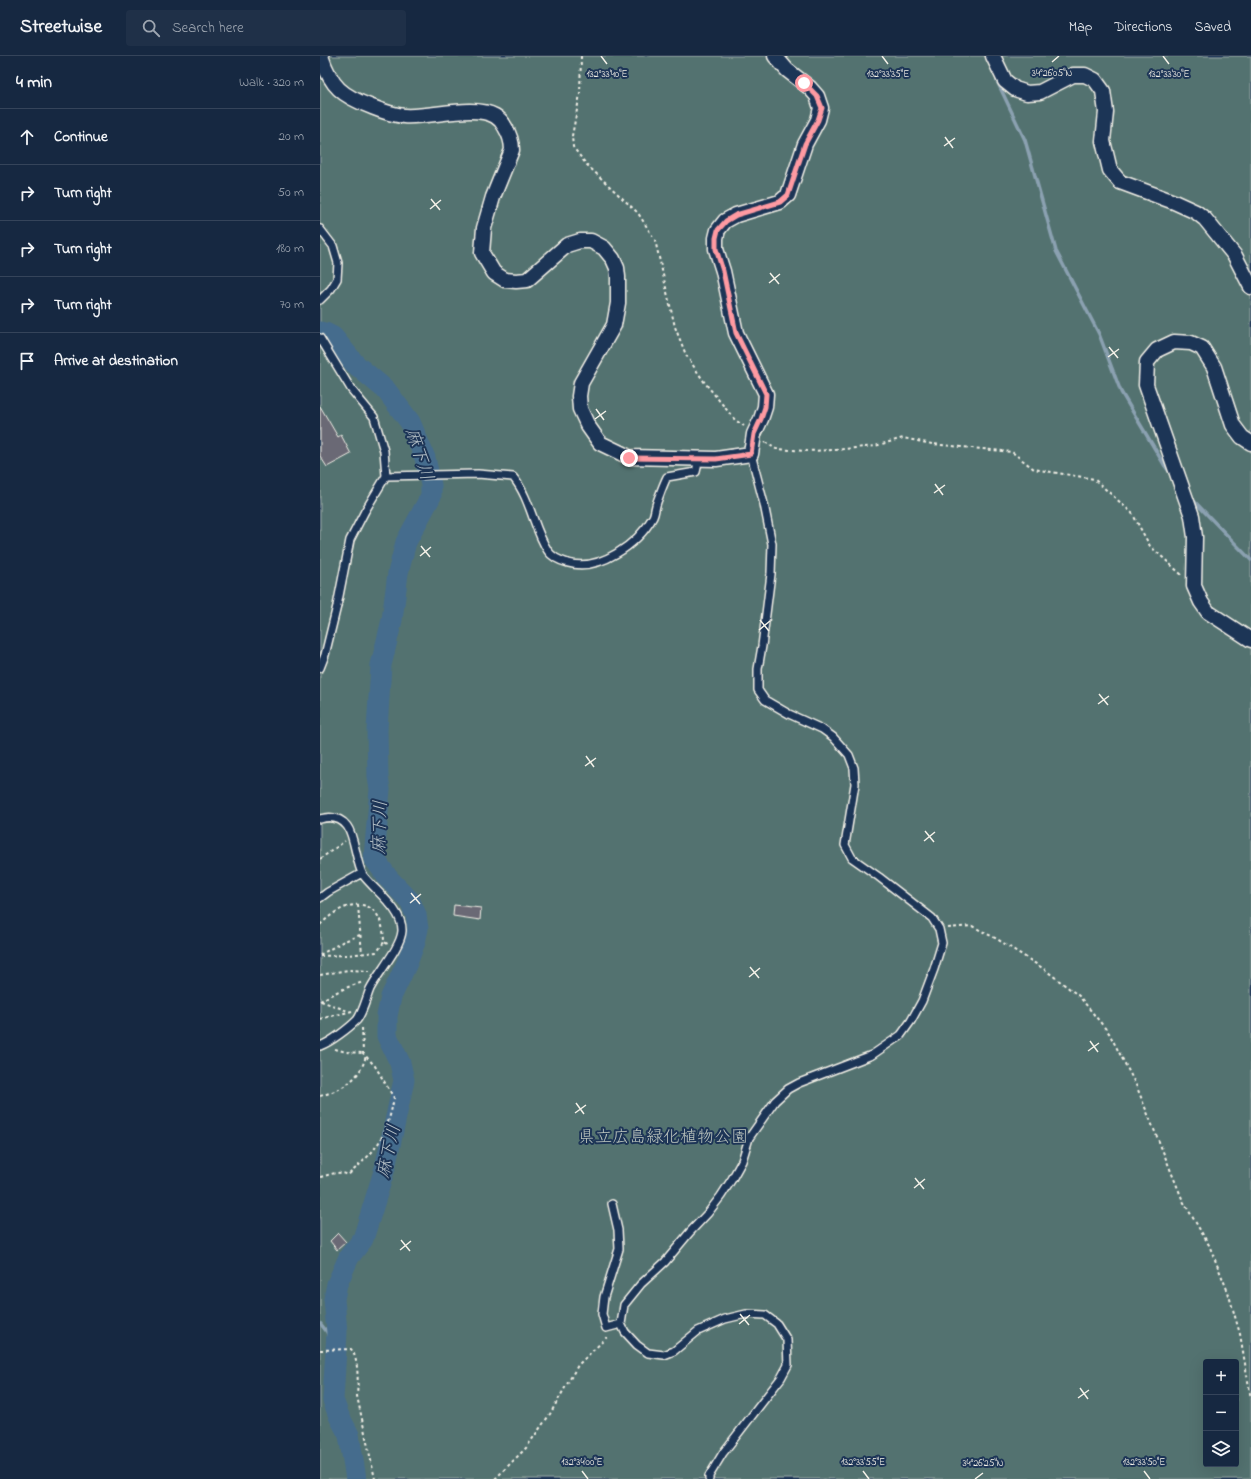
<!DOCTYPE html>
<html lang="en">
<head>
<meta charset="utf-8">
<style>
  :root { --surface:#162841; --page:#1f3048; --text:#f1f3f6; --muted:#9ea6b1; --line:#35445a }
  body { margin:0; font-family:"Indie Flower","Klee One",sans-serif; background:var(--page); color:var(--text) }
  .controls { position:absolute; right:12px; bottom:12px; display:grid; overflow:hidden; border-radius:4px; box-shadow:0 4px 16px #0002 }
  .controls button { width:36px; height:36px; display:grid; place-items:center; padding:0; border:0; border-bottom:1px solid var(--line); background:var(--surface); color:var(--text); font:20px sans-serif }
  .stop { position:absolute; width:12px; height:12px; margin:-9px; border:3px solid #ff9aa2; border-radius:50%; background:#fff }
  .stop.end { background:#ff9aa2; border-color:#fff; box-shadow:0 1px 4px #0008 }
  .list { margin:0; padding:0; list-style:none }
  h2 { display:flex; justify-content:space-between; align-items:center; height:52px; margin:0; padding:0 16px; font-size:17px }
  h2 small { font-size:13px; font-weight:400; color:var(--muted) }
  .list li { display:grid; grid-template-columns:26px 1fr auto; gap:12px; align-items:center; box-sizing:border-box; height:56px; padding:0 16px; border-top:1px solid var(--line) }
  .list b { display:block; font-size:15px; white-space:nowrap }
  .list em { font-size:13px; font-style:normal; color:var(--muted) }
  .icon { flex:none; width:22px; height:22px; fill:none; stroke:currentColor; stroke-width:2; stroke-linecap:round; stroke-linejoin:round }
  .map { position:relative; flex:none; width:931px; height:1423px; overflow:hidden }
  header { display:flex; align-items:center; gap:24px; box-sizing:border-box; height:56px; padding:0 20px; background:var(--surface); border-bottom:1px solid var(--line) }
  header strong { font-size:19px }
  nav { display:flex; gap:22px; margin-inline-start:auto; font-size:14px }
  .search { width:280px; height:36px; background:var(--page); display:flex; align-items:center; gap:10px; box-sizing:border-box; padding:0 14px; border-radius:4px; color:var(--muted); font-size:15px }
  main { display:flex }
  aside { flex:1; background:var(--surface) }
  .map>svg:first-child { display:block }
  .green { fill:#537270; stroke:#a4b2ac; fill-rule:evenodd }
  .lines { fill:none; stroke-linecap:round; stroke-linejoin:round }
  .stream { stroke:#8ba1b1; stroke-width:3.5 }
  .river { stroke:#456c8d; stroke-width:21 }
  .building { fill:#6b6975; stroke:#f4f1e8 }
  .lane-casing { stroke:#f4f1e8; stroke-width:10 }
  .street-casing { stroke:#f4f1e8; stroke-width:17 }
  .path { stroke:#f4f1e8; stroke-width:2; stroke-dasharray:3 3; stroke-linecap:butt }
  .lane { stroke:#1d3557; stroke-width:7 }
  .street { stroke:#1d3557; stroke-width:14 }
  .route { stroke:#ff9aa2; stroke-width:5 }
  .ticks { fill:none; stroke:#f4f1e8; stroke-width:1.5 }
  .labels { text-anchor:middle; stroke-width:4; stroke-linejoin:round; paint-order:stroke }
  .park-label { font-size:17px; fill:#bcc5be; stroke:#1d3557 }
  .water-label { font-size:18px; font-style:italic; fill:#b7c2c8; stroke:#1d3557 }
  .ticks-label { font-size:10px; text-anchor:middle; fill:#f4f1e8; stroke:#1d3557; stroke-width:4; stroke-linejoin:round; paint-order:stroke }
</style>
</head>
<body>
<header>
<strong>Streetwise</strong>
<div class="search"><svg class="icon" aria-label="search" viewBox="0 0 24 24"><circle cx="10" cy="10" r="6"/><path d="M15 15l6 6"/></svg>Search here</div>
<nav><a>Map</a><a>Directions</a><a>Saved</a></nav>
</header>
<main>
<aside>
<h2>4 min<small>Walk · 320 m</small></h2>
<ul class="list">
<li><svg class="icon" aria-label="ahead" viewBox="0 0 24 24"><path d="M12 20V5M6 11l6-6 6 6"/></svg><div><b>Continue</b></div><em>20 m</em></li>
<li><svg class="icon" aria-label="right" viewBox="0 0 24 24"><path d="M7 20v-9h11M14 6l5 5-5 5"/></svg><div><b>Turn right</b></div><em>50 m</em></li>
<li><svg class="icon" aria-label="right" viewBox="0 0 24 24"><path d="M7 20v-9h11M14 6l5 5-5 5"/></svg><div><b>Turn right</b></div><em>180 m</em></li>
<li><svg class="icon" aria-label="right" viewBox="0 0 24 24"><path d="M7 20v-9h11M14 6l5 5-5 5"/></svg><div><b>Turn right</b></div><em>70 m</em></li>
<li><svg class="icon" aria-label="arrive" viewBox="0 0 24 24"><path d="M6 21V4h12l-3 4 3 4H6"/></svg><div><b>Arrive at destination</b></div></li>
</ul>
</aside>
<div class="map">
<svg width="931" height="1423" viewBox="0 0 931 1423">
  <rect width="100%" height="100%" fill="#1d3557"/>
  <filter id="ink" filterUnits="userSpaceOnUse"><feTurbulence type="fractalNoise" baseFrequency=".025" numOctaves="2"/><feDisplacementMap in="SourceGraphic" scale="8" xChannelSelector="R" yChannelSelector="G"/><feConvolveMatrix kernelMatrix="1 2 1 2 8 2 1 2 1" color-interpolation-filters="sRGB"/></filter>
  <g filter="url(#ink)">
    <path class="green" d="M0,0H931V1423H0ZM886,1306H916V1408H886Z"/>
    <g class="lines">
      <path class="stream" d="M677,25L705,84L736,195L779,278L801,336L845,410L851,418
        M873,444L931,504
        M0,1267L7,1276L15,1300"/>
      <path class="river" d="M0,276L5,277L13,281L35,308L66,334L90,366L105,402L111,429V440L86,486L78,517L72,564L61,609L57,674L58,721L60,733L54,802L68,822L90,845L96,859L98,873L95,886L87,907L71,941L67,960V980L80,1007L84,1024L65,1112L43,1183L29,1201L17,1228L14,1243L17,1276L13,1344L19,1360L29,1379L36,1423"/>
    </g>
    <path class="building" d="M0,350L18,381L21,379L31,398L7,411L0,400Z
      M134,849L161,852L160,864L133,860Z
      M18,1177L26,1186L17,1194L10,1185Z"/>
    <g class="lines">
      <g class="lane-casing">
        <path id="lane" d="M0,173L13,190L18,207L17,223L11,233L0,244
          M0,282L31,333L54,361L64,395L66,420L45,455L30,484L17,550L5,599L0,612
          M66,420L158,418L193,421C211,443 213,472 228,495C232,501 241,505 248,507C279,516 318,488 333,461C335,457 335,451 337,446C340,438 343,429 347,421L376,416L379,403
          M0,763C11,760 20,761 27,770C35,780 36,808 43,819C55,835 83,854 82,875C81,891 58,917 50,933C46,943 43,956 37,964C29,972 11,986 0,990
          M0,842L8,836L42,817
          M292,1148L298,1174L299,1193L284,1241L282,1258L286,1272L301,1268
          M389,1423V1420L403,1397L461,1322L468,1309L467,1284L457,1268L445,1259L426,1258L405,1263L378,1275L354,1295L344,1299L328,1297L317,1289L305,1276L301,1268L304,1249L321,1228L345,1206L370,1176L388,1157L401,1140L412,1123L422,1105L429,1082L455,1045L468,1033L479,1027L552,999L581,979L591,965L602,945L614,913L622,887L619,873L612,862L559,821L532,802L525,789L535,728L534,712L529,699L513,681L502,673L469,658L445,644L438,634V613L442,590L451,518L452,488L444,448L431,398"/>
      </g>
      <g class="street-casing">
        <path id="street" d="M1,0C11,31 22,40 52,51C62,55 74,59 84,60C109,62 154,48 175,60C180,63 183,67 185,71C190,79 192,85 192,94L173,141L164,172L162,197L174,217L185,224L196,225L207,224L247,189L260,185H271L284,192L293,203L297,212L298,221V247L294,269L261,327L259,340L260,353L268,370L280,387L309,401L396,403L431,398L434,378L441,363L445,351L446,338L416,277L403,215L396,193V182L398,174L405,165L416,159L460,146L468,139L485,88L498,64L501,52L497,40L490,32L467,14L455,0
          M673,0L685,25L695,33L707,37L720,36L753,19H765L775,24L783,35L786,56L783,85L790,114L800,126L854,146L876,156L885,163L915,200L931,231
          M931,387L922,381L913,369L894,311L882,292L871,287L854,286L837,294L827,306L826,329L872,460L875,481L874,530L881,546L888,556L931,584"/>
      </g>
      <path class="path" d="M261,0L260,38L252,80L253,91L266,108L318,157L335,184L355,271L366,299L385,327L415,364L424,370
        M445,386L456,393L487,395L515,394L555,390L583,382L612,388L692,396L714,413L774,423L812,457L830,490L862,519
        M0,803L25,785
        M38,849L42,898
        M0,869C27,841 63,838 64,886L68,888
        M628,872L652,870L677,883L724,913L759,940L789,977L816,1029L863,1145L889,1189L908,1236L920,1278L931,1343
        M0,899L22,886L40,879
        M0,900L27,899L57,896L64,886
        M0,919L28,914L50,915
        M0,945C14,937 28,930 44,926
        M1,945L28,955
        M0,963L32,955
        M15,993L26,996L43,997
        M0,1040C22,1034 41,1023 46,999
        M0,1121C10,1119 18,1114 28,1119C58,1093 66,1082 74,1042L55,1010L43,997L42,971
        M0,1294L31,1293C39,1303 38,1327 37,1340L55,1423
        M175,1423L206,1392L230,1358L258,1309L287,1281"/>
      <use href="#lane" class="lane"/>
      <use href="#street" class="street"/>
    </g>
  </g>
  <g class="lines" filter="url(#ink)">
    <path class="route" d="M309,402L396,403L431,398L434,378L441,363L445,351L446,338L416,277L403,215L396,193V182L398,174L406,165L416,159L460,146L468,139L485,88L498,64L502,52L497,40L484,27"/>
  </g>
  <path class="ticks" d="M281,0L287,8M562,0L568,8M843,0L849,8M732,6L739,0M625,81L633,92M624,90L635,82M111,143L120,154M110,153L121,144M450,217L459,228M449,227L460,218M789,291L798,302M788,301L799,293M276,353L284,364M275,363L286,355M615,428L623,439M614,437L625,429M101,490L110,501M100,500L111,491M440,564L449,575M439,574L450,565M779,638L788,649M778,648L789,640M266,700L274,711M265,710L276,702M605,775L614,786M604,785L615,776M91,837L100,848M90,847L101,838M430,911L439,922M429,921L440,912M770,985L778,996M768,995L779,987M256,1047L264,1058M255,1057L266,1049M595,1122L604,1133M594,1132L605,1123M81,1184L90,1195M80,1194L91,1185M420,1258L429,1269M419,1268L430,1259M760,1332L768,1343M758,1342L769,1334M262,1415L268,1423M543,1415L549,1423M824,1415L830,1423M655,1423L663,1417"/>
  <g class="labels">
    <g class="park-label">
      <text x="343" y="1086">県立広島緑化植物公園</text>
    </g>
    <g class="water-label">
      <text transform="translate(100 398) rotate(72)" y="6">麻下川</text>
      <text transform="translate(59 771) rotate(-88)" y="6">麻下川</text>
      <text transform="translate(68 1095) rotate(-77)" y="6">麻下川</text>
    </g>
  </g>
  <g class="ticks-label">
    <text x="732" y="20">34°26'05"N</text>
    <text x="287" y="21">132°33'40"E</text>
    <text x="568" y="21">132°33'35"E</text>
    <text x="849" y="21">132°33'30"E</text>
    <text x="262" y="1409">132°34'00"E</text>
    <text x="543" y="1409">132°33'55"E</text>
    <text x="824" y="1409">132°33'50"E</text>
    <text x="663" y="1410">34°26'25"N</text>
  </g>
</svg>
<div class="controls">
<button>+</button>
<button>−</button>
<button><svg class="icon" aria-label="layers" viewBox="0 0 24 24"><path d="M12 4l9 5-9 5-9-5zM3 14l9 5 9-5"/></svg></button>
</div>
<div class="stop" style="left:484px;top:27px"></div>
<div class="stop end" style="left:309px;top:402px"></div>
</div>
</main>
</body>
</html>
